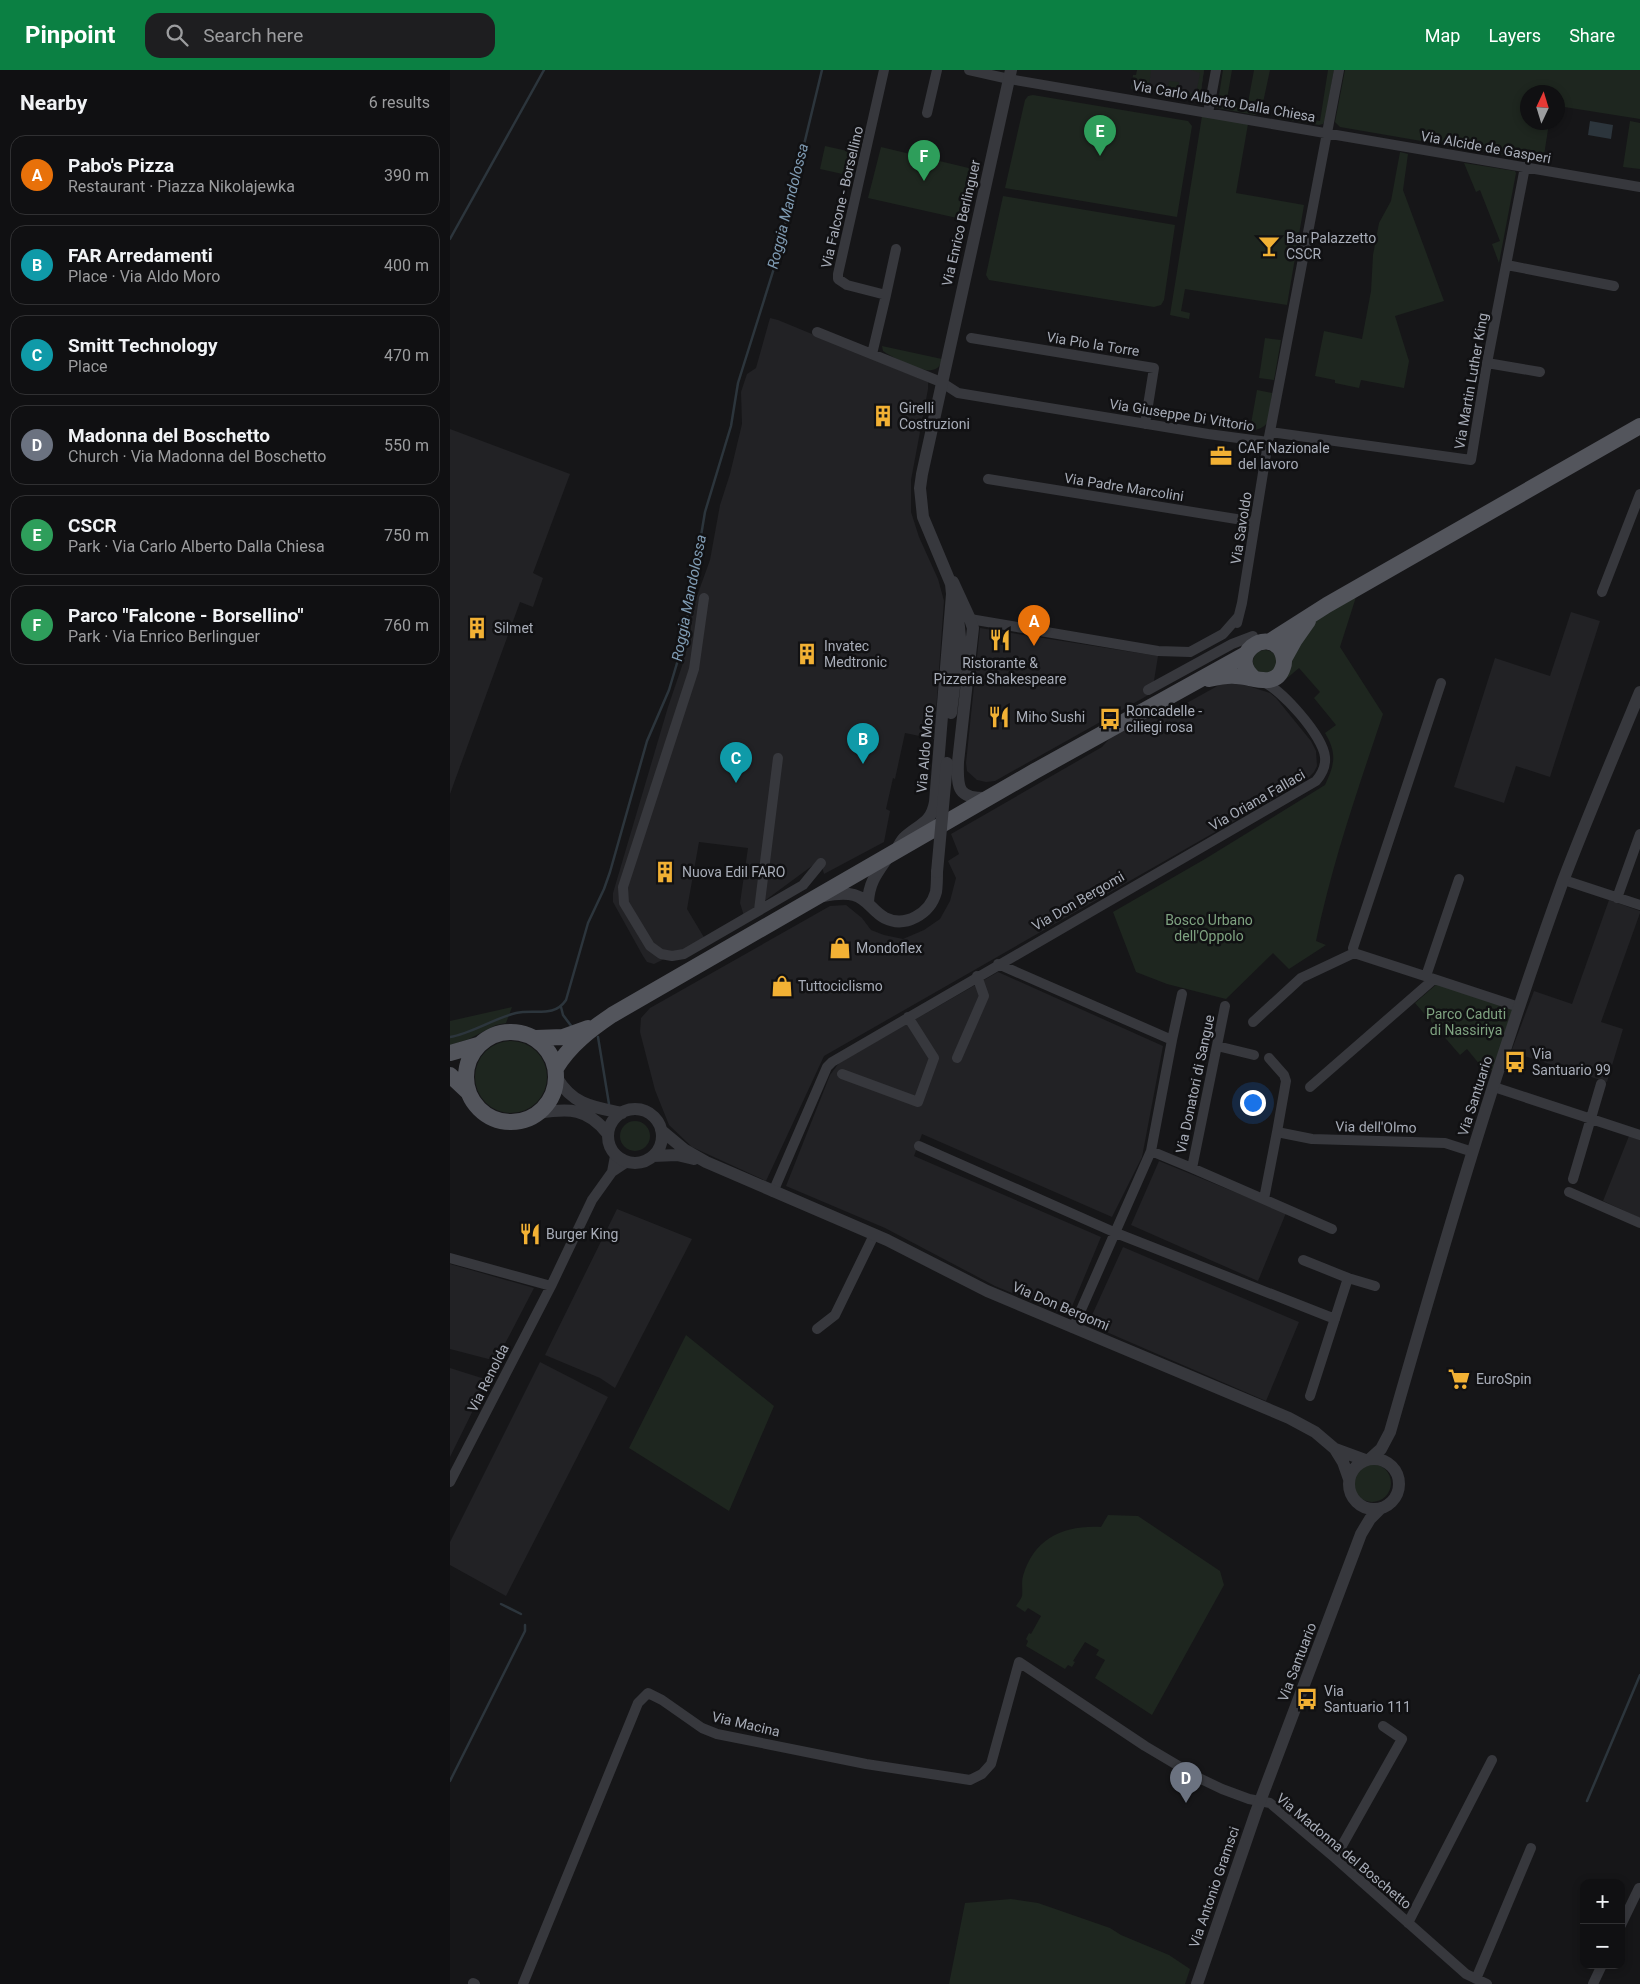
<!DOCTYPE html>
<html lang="en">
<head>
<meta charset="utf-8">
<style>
  :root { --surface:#101012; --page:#1e1e20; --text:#f1f3f6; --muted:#9c9d9f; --line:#303032; --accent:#0b8043 }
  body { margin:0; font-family:Roboto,sans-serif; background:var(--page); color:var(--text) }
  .controls { position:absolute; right:15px; bottom:15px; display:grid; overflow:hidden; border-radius:10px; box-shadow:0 2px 8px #0003 }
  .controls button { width:45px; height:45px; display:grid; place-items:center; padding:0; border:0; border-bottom:1px solid var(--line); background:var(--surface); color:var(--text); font:25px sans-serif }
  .compass { position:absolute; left:1070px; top:15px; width:45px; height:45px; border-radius:50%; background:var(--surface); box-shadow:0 2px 8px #0003; rotate:4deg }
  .you { position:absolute; left:802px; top:1032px; width:18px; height:18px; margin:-12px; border:4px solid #fff; border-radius:50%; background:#1a73e8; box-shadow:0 0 0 8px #1a73e833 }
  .badge { display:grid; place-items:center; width:32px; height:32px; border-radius:50%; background:var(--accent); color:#fff; font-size:16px; font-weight:700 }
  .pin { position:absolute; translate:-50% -41px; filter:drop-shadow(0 1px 2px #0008) }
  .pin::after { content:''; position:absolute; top:26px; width:18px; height:15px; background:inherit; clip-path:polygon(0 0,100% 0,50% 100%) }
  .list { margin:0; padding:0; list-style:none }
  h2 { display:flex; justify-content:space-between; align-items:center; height:65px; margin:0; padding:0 20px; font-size:21px }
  h2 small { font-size:16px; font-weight:400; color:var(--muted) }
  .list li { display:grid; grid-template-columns:32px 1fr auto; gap:15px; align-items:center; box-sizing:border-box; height:80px; margin:0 10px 10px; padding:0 10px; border:1px solid var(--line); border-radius:15px }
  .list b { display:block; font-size:19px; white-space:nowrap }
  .list p { margin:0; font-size:16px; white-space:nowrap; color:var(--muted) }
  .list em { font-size:16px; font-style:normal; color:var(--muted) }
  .icon { flex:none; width:28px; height:28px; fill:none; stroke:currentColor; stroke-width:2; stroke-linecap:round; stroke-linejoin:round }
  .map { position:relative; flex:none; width:1190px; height:1914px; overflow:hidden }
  header { display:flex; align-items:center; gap:30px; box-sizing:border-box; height:70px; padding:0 25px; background:var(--accent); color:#fff }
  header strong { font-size:24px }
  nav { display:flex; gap:28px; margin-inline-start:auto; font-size:18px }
  .search { width:350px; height:45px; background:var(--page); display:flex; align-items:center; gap:12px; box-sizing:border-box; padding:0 18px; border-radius:15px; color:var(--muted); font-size:19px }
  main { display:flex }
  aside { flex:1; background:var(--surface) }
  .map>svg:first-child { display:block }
  .built { fill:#222225 }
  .green { fill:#1e261f }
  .water { fill:#2c353c }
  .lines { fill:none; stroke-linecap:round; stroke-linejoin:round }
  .stream { stroke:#2c353c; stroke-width:2.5 }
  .minor { stroke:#37383d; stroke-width:10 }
  .tertiary { stroke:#37383d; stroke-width:12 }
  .primary { stroke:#53555c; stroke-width:16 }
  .tertiary-bridge { stroke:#37383d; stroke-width:12 }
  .labels { text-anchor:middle; stroke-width:5; stroke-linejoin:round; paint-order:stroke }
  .street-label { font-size:14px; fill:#a8adb8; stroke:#111113 }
  .poi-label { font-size:14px; fill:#a8adb8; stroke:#111113; text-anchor:start }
  .park-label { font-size:14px; fill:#7fa381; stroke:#111113 }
  .water-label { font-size:15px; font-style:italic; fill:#7f9bb3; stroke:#111113 }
</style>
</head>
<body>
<header>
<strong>Pinpoint</strong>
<div class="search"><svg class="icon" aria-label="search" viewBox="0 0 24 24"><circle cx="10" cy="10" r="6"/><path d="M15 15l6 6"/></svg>Search here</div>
<nav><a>Map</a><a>Layers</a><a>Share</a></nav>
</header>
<main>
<aside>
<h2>Nearby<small>6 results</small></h2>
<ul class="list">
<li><span class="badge" style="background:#e8710a">A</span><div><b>Pabo's Pizza</b><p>Restaurant · Piazza Nikolajewka</p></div><em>390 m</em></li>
<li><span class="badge" style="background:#0f9aa8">B</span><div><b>FAR Arredamenti</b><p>Place · Via Aldo Moro</p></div><em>400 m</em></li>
<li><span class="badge" style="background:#0f9aa8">C</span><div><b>Smitt Technology</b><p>Place</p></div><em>470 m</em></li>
<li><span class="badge" style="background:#6b7280">D</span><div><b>Madonna del Boschetto</b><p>Church · Via Madonna del Boschetto</p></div><em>550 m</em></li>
<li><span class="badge" style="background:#2e9e5b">E</span><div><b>CSCR</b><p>Park · Via Carlo Alberto Dalla Chiesa</p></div><em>750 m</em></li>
<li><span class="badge" style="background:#2e9e5b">F</span><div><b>Parco &quot;Falcone - Borsellino&quot;</b><p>Park · Via Enrico Berlinguer</p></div><em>760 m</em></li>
</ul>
</aside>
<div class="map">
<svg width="1190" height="1914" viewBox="0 0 1190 1914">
  <rect width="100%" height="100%" fill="#161618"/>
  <path class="built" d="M691,0H754L750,28L688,17Z
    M320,248L328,250L478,312V319L461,410V442L469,467L488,509L494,531L484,669L455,663L445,709L443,708L436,739L440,741L434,772L374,804L370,790L294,846L290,833L298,778L249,772L237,839L255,869L204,894L197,892L193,886L163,832V823L218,637L233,593L243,537L260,490L270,435L280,404L292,354L291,322L297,304L306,298Z
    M0,359L120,404L83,503L93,508L83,537L70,532L0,724Z
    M1121,542L1150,551L1100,707L1066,696L1054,733L1004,717L1045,588L1100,606Z
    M530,558L708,586L702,623L545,711L536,712L527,710L517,701L516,693Z
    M771,614H792L820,623L826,628L861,671L866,681L867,696L864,702L856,710L374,986L316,1111L242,1077L219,1055L205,1020L190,962L191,948L200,938L380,836L396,835L412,848L421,860L434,865L453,869L474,860L490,849L500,831L506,808L498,791L509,784L501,764L652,677L659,669L698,646L708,649Z
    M1159,830L1190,841V843L1151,952L1173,959L1157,1012L1061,982L1084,921L1122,934Z
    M548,902L713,976L692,1087L662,1147L472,1064L464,1086L651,1167L618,1246L545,1216L435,1158L336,1116L380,1005L389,993Z
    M1179,1066L1190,1070V1148L1153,1131Z
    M709,1091L836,1143L808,1211L681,1155Z
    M167,1139L242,1169L165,1318L150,1308L95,1285Z
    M673,1177L849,1252L816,1331L638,1254Z
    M0,1194L84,1218L46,1291L0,1279Z
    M90,1292L158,1327L56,1526L0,1495V1472Z
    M0,1298L38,1310L0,1387Z"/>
  <path class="green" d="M687,0H701L699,16L718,19L719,11L729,12L728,21L746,24L750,3L741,0H754L750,28L688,17L681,19L683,5H686Z
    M773,0H782L776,35L797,38L804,0H820L811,42L805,45L767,38Z
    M878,0H884L875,50L873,54L869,55L827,48L824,43L870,51Z
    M895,0H1190V49L1108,36V22H1078V52L1099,53L1093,92L890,57L885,52Z
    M583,25L738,51L742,56L727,147L555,118L575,30L578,26Z
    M752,46L798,54L786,123L854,135L837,235L735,219L731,241L740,243L739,249L720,245Z
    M1180,51L1190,53V99L1173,97Z
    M375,76L402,82L397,105L370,99Z
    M431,77L527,100L516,150L418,128Z
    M950,82L958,84L953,120L994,231L945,246L959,291L954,318L911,310L909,318L885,313V310L865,306L874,261L912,269L921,221L923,185L929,153L941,131Z
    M1014,93L1065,101L1066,103L1049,193L1042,174L1050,171L1030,120L1026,122Z
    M553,126L725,155L714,230L711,235L704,237L539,210L536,205Z
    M815,268L831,270L824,310L809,308Z
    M432,276L492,289C491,295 488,299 482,300C474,303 441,287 433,281Z
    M807,320L822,323C821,331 821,343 818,351C810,368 779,357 766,355L767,349L801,354Z
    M906,527L890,577L933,644C908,719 882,793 866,871L876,875L839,899L823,883L776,929L717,914L686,902L663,842L755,789L875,715C885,694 887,683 875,663L886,655L864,628L870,622L849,598L836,609L840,591L867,549Z
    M803 592a12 12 0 1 1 24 0a12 12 0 1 1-24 0Z
    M988,913L1064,940L1045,1000L1035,1001L1017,979L1010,985L965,933Z
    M62,937L56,953L46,955L19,969L0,975V951Z
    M25 1007a36 36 0 1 1 72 0a36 36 0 1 1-72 0Z
    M170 1066a15 15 0 1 1 30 0a15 15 0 1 1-30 0Z
    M236,1265L324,1336L279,1441L179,1378Z
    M903 1413a19 19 0 1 1 38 0a19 19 0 1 1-38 0Z
    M658,1445L688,1446L770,1501L774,1515L702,1645L645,1608L655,1590L646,1585L649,1580L635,1572L623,1591L625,1592L622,1597L618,1595L615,1599L576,1576L578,1571L576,1569L579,1563L581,1564L591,1546L578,1538L575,1542L566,1536C568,1533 571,1529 572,1526C573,1520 571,1513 573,1506C584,1468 614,1455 651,1457Z
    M561,1829L588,1833L660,1858L671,1865L719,1885L740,1899L735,1914H499L515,1833Z"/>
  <path class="water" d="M1140,51L1163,55L1161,69L1138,65Z"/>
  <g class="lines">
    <path class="stream" d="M0,169L94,0
      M111,937L113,945L122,957
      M0,967C20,964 45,948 66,943C85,939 104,948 116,930L138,853L154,819L160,802L197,671L219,620L233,573L255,442L281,356L288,313L325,195L372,0
      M148,967L159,1034
      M51,1534L71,1544
      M0,1711L75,1561V1555
      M1137,1731L1190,1605"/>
    <path class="minor" d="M519,0L559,9L1190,117
      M477,43L487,0
      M758,43L766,0
      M1057,195L1164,216
      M436,225L446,179
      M367,262L491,312L508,323L758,364L818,372L889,0
      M521,268L704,298L695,354
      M422,284L436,225L397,215L388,209V204L434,0
      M1037,293L1090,302
      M820,362L1021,390L1037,293L1075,97
      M538,409L805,452
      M1152,522L1190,424
      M254,528L244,599L173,817L174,833L200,876L211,884L222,886L234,884L353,815L371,793
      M520,549L708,581L740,582L773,564L788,547
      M787,553L792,533L818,372
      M698,620L782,574L803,566
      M1114,810L1190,835
      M1167,828L1190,764
      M309,840L328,688
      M548,894L722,970
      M976,906L1009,809
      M984,909L1069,937
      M803,952L851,908L904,883
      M767,976L804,985
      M507,988L534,926L527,906
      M819,988L834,1005L836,1011L827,1062L862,1069L995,1073L1023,1082
      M392,1004L468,1032L484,988L458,947
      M860,1017L984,909L904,883L903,878L991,613
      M1044,1017L1190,1065
      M469,1076L666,1163L885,1249
      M701,1081L742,1098L775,936
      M742,1098L882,1159
      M162,1102L165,1086L163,1081
      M1123,1109L1151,1014
      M323,1122L377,997L382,992L866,711C872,704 876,697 875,687C873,666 831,618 811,611
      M1119,1122L1190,1153
      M814,1129L827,1062
      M0,1188L101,1216
      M853,1190L898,1208L860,1326
      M898,1208L925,1216
      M623,1258L701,1081L722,970L732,924
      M367,1259L385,1245L424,1165
      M0,1412L101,1216L142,1130L162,1102L174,1094L181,1092
      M885,1788L952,1669L933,1656
      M958,1853L1042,1690
      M1171,1855L1189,1818
      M1026,1909L1081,1778
      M23,1913L25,1914
      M73,1914L188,1633L198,1623L212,1630L252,1658L267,1664L416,1694L520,1710L532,1704L541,1694L569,1592L695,1676L749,1708L772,1719L799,1729L820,1733L885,1788L1016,1904L1037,1914
      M1143,1914L1152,1895"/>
    <path class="tertiary" d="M503,512L520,549L523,558L508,692C507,719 508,729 538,728
      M501,643L510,567L507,537
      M446,780C449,776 451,770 455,767C469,754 481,754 485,732L502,524L501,514L473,447L470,418L472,404L561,0
      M373,826C383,824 394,822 404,825C418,829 422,841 435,848C455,858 480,844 486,822C487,815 487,808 487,802
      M418,832C419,812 427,803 438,787
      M107,1008C123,1035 143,1037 172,1043
      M158 1066a27 27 0 1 1 54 0a27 27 0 1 1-54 0Z
      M89,1043C119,1038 138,1038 158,1064
      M211,1060L235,1080L256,1092L437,1170L537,1221L839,1348L865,1362L885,1379L915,1390
      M203,1086L227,1085L244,1089
      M885,1379L893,1392L899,1409
      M921,1388L931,1379L940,1362C993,1177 1047,992 1113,811C1137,748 1164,685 1190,622
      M899 1414a25 25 0 1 1 50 0a25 25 0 1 1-50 0Z
      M747,1914L806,1742L911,1464L920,1449L930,1439"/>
    <path class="primary" d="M819,572L877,535L1190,356
      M834,589L844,571L858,551
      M759,609C768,607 777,605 786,606C802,606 826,620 833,597C835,592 834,587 832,582C818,555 775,586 805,609
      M16 1007a45 45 0 1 1 90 0a45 45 0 1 1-90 0Z
      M86,968L113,967L138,958
      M0,983L28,975
      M106,998C120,975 140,960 162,945L585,701L796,584
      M0,1005L18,1022"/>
    <path class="tertiary-bridge" d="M487,802L497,693"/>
  </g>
  <defs>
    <g id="bar-bare" transform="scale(1.725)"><path d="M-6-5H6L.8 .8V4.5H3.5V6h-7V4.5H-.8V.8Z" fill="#f2b134" stroke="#111113" stroke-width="2.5" paint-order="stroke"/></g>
    <g id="building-bare" transform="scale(1.725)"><path d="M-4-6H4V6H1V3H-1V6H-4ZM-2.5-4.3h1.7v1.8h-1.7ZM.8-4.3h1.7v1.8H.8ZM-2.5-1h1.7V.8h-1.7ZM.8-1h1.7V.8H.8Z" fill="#f2b134" stroke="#111113" stroke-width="2.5" paint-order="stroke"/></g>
    <g id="office-bare" transform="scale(1.725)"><path d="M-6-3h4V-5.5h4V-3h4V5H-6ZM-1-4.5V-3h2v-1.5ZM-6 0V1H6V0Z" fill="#f2b134" stroke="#111113" stroke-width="2.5" paint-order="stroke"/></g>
    <g id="restaurant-bare" transform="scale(1.725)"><path d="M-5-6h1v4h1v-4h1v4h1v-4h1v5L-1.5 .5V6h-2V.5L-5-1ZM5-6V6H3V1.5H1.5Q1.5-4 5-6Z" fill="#f2b134" stroke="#111113" stroke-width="2.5" paint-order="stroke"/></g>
    <g id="bus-bare" transform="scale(1.725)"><path d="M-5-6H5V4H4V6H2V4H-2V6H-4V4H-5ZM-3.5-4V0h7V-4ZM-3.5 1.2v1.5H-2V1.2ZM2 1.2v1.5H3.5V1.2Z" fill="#f2b134" stroke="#111113" stroke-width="2.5" paint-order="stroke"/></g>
    <g id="shop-bare" transform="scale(1.725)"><path d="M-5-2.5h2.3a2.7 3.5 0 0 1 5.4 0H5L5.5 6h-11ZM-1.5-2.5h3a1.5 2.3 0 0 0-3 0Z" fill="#f2b134" stroke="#111113" stroke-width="2.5" paint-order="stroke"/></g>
    <g id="supermarket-bare" transform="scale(1.725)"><path d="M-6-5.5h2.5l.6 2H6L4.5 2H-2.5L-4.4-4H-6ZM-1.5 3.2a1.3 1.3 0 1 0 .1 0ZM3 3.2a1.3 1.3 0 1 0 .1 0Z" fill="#f2b134" stroke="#111113" stroke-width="2.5" paint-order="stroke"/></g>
  </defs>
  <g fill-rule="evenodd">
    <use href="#bar-bare" x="819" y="176"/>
    <use href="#building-bare" x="433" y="346"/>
    <use href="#office-bare" x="771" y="386"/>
    <use href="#building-bare" x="27" y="558"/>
    <use href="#restaurant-bare" x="550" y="570"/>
    <use href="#building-bare" x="357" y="584"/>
    <use href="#restaurant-bare" x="549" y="647"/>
    <use href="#bus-bare" x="660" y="649"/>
    <use href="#building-bare" x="215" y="802"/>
    <use href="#shop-bare" x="390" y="878"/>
    <use href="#shop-bare" x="332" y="916"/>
    <use href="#bus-bare" x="1065" y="992"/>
    <use href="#restaurant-bare" x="80" y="1164"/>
    <use href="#supermarket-bare" x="1009" y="1309"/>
    <use href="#bus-bare" x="857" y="1629"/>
  </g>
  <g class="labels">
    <g class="street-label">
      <text transform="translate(774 31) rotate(10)" y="5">Via Carlo Alberto Dalla Chiesa</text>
      <text transform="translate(1036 77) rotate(10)" y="5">Via Alcide de Gasperi</text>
      <text transform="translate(392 127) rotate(-77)" y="5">Via Falcone - Borsellino</text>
      <text transform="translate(511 153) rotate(-77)" y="5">Via Enrico Berlinguer</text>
      <text transform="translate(643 274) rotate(9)" y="5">Via Pio la Torre</text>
      <text transform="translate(1021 311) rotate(-80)" y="5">Via Martin Luther King</text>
      <text transform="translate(732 345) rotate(9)" y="5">Via Giuseppe Di Vittorio</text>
      <text transform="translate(674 417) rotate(9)" y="5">Via Padre Marcolini</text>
      <text transform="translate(791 458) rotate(-81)" y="5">Via Savoldo</text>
      <text transform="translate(475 679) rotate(-85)" y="5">Via Aldo Moro</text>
      <text transform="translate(807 730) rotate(-30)" y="5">Via Oriana Fallaci</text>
      <text transform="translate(628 831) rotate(-30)" y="5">Via Don Bergomi</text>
      <text transform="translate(745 1014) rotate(-78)" y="5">Via Donatori di Sangue</text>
      <text transform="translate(1025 1026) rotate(-72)" y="5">Via Santuario</text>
      <text transform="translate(926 1057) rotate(1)" y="5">Via dell'Olmo</text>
      <text transform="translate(611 1236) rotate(23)" y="5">Via Don Bergomi</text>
      <text transform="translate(38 1308) rotate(-63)" y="5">Via Renolda</text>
      <text transform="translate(847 1592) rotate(-69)" y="5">Via Santuario</text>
      <text transform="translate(296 1654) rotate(13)" y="5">Via Macina</text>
      <text transform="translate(894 1781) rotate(40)" y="5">Via Madonna del Boschetto</text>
      <text transform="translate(764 1817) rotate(-71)" y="5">Via Antonio Gramsci</text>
    </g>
    <g class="poi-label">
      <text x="836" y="173">Bar Palazzetto<tspan x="836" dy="16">CSCR</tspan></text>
      <text x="449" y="343">Girelli<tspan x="449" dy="16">Costruzioni</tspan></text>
      <text x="788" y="383">CAF Nazionale<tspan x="788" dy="16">del lavoro</tspan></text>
      <text x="44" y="563">Silmet</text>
      <text x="374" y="581">Invatec<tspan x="374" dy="16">Medtronic</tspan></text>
      <text x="550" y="598" text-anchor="middle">Ristorante &amp;<tspan x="550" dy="16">Pizzeria Shakespeare</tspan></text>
      <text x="676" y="646">Roncadelle -<tspan x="676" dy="16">ciliegi rosa</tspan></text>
      <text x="566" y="652">Miho Sushi</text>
      <text x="232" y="807">Nuova Edil FARO</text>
      <text x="406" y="883">Mondoflex</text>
      <text x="348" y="921">Tuttociclismo</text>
      <text x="1082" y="989">Via<tspan x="1082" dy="16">Santuario 99</tspan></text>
      <text x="96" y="1169">Burger King</text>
      <text x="1026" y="1314">EuroSpin</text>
      <text x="874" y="1626">Via<tspan x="874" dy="16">Santuario 111</tspan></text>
    </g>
    <g class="park-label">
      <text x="759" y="855">Bosco Urbano<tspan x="759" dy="16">dell'Oppolo</tspan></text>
      <text x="1016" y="949">Parco Caduti<tspan x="1016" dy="16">di Nassiriya</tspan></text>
    </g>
    <g class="water-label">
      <text transform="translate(338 136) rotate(-76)" y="5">Roggia Mandolossa</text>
      <text transform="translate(239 528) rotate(-79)" y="5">Roggia Mandolossa</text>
    </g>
  </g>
</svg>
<div class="controls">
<button>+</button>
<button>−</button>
</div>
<svg class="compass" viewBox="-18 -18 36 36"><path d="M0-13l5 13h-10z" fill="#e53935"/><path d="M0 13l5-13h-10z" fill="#9c9d9f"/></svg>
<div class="you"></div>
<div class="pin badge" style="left:584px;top:576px;background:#e8710a">A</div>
<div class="pin badge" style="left:413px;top:694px;background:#0f9aa8">B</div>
<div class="pin badge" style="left:286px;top:713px;background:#0f9aa8">C</div>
<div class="pin badge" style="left:736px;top:1733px;background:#6b7280">D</div>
<div class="pin badge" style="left:650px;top:86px;background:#2e9e5b">E</div>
<div class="pin badge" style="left:474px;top:111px;background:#2e9e5b">F</div>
</div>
</main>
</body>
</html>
